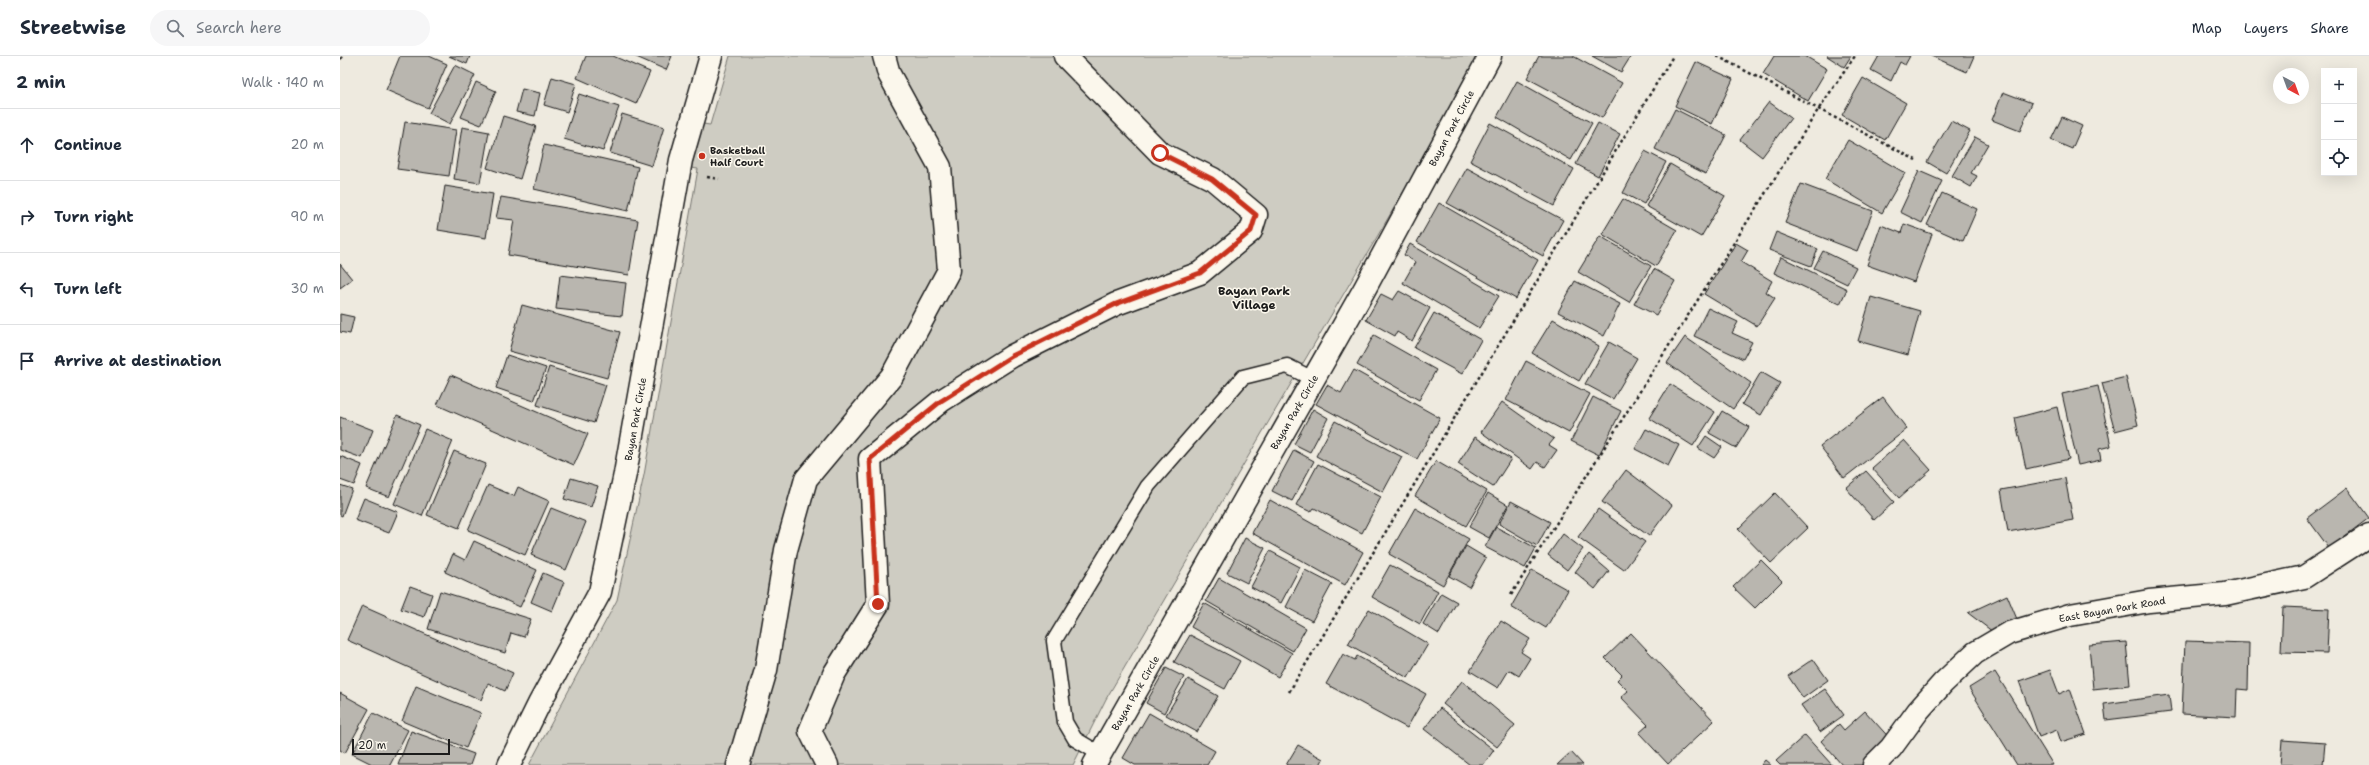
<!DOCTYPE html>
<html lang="en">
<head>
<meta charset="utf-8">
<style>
  :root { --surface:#fff; --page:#f6f6f7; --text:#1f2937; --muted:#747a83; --line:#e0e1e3 }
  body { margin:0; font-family:"Shantell Sans",sans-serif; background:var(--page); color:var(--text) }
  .controls { position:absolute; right:12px; top:12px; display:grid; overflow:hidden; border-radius:0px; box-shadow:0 4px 16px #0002 }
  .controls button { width:36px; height:36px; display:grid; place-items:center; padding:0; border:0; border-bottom:1px solid var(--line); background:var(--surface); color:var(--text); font:20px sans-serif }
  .compass { position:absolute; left:1933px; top:12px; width:36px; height:36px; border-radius:50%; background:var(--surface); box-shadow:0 4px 16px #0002; rotate:139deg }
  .scale { position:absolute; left:12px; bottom:10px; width:98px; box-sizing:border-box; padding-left:4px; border:2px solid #1c1c1c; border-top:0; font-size:11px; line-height:14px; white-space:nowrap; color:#1c1c1c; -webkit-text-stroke:3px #fbf7ec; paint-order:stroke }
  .stop { position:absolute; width:12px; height:12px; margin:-9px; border:3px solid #c8321e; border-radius:50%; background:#fff }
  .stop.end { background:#c8321e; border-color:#fff; box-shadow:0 1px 4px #0008 }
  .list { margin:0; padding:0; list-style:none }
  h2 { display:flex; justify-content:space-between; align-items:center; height:52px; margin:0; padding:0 16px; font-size:17px }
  h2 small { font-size:13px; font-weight:400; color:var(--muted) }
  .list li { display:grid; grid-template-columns:26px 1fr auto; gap:12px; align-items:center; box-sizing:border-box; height:72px; padding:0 16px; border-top:1px solid var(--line) }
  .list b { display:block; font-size:15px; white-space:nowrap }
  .list em { font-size:13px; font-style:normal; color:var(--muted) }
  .icon { flex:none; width:22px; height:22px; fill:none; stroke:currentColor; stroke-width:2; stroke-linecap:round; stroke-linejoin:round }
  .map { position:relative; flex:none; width:2029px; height:709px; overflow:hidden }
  header { display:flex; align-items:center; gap:24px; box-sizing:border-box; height:56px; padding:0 20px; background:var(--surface); border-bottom:1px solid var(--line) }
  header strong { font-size:19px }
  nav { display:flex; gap:22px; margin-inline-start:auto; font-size:14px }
  .search { width:280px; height:36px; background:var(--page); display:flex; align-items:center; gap:10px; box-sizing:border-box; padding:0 14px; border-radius:22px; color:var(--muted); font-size:15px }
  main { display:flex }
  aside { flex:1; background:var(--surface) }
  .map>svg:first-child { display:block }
  .green { fill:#ceccc2; stroke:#75746f }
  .building { fill:#b9b6af; stroke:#1c1c1c }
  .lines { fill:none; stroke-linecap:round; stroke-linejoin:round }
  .lane-casing { stroke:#1c1c1c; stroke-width:17 }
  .street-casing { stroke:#1c1c1c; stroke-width:25 }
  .secondary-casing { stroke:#1c1c1c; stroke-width:25 }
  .path { stroke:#1c1c1c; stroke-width:2.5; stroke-dasharray:3 3; stroke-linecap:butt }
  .lane { stroke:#fbf7ec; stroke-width:14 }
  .street { stroke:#fbf7ec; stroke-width:22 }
  .secondary { stroke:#fbf7ec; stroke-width:22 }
  .route { stroke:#c8321e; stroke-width:5 }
  .poi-dot { fill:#c8321e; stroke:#fbf7ec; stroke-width:1.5 }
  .labels { text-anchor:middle; stroke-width:3; stroke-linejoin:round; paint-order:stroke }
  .street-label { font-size:10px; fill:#1c1c1c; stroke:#fbf7ec }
  .poi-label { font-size:10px; font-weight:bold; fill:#1c1c1c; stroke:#fbf7ec; text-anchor:start }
  .quarter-label { font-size:12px; font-weight:bold; fill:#1c1c1c; stroke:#fbf7ec }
</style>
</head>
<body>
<header>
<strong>Streetwise</strong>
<div class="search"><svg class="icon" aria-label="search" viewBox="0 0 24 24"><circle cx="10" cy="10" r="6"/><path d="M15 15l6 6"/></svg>Search here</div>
<nav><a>Map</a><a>Layers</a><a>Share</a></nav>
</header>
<main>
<aside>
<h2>2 min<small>Walk · 140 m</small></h2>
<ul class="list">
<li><svg class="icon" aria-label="ahead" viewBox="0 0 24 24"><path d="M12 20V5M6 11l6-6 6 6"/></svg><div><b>Continue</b></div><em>20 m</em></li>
<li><svg class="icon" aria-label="right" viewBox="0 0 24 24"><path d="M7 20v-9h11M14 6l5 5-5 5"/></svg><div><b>Turn right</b></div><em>90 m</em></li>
<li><svg class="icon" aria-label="left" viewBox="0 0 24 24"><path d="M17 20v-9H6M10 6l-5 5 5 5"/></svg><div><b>Turn left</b></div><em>30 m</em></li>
<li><svg class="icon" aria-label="arrive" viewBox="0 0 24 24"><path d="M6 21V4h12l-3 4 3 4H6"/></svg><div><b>Arrive at destination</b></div></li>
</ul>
</aside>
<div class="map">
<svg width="2029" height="709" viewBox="0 0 2029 709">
  <rect width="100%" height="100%" fill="#eeeadf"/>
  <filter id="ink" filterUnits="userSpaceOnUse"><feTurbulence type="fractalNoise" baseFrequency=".025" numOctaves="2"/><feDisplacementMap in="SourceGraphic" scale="8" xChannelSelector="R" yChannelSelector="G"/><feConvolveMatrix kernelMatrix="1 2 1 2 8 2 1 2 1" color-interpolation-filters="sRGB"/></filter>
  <g filter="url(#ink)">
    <path class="green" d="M390,0H1137L1139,7L766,643L733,709H189L277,544L304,419L358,113L351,112L363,68L370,69Z"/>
    <path class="building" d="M60,0H89L107,8L88,52L46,34Z
      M109,0H130L127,8Z
      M246,0H273L310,16L296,48L237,22Z
      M294,0H332L326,14Z
      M1199,0H1233L1282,27L1262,62L1187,22Z
      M1252,0H1291L1281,16Z
      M1434,0H1465L1487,13L1468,45L1423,18Z
      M1487,0H1511L1504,11Z
      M1539,0H1570L1565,9L1560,6L1551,25L1531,14Z
      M1591,0H1634L1627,16Z
      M1356,6L1393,23L1372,68L1335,50Z
      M115,9L135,19L110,68L89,57Z
      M212,21L236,28L227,56L204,49Z
      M1523,22L1566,47L1545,84L1502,59Z
      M1177,25L1252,67L1231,104L1157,61Z
      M136,26L156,35L141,69L121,61Z
      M182,33L200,37L195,60L176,56Z
      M1663,36L1692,47L1680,75L1652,64Z
      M239,38L279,51L263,95L224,83Z
      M1429,46L1451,62L1422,101L1400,84Z
      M1335,53L1386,79L1366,118L1315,93Z
      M282,58L324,71L312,110L270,97Z
      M163,60L196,70L180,123L147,112Z
      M1722,61L1742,70L1732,93L1711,84Z
      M1611,65L1630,75L1606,117L1587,106Z
      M65,66L116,74L109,120L57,113Z
      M1150,67L1234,113L1214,150L1130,105Z
      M1258,67L1280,78L1258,120L1236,108Z
      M122,71L149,76L140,127L114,123Z
      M1635,81L1648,88L1631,117L1637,120L1631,131L1612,120Z
      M1508,84L1565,117L1542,157L1485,123Z
      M204,89L298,111L288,155L194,133Z
      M1305,95L1326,106L1304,148L1283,137Z
      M1330,108L1385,140L1361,181L1306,150Z
      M1127,112L1223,164L1203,200L1107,147Z
      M1579,115L1602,125L1582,167L1560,156Z
      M1461,128L1533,155L1517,195L1445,167Z
      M105,130L153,138L146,182L98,174Z
      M1602,137L1637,153L1623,185L1587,169Z
      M161,141L298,164L289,219L168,199L174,164L156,162Z
      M1283,143L1337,174L1316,210L1262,178Z
      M1099,147L1198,204L1176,243L1077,186Z
      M1564,168L1592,178L1574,226L1527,209L1541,169L1561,177Z
      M1436,176L1478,193L1471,210L1429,194Z
      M1260,180L1311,210L1289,246L1238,216Z
      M1396,187L1408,194L1401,206L1432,225L1426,236L1435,242L1417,270L1364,238Z
      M1070,188L1159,240L1139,272L1063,227L1075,206L1064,199Z
      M1483,195L1516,211L1507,228L1474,212Z
      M1441,201L1507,233L1500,248L1434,217Z
      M0,208L12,223L0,232Z
      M1314,213L1335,225L1316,259L1294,248Z
      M220,219L286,227L282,260L216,253Z
      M1235,225L1280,248L1264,280L1218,256Z
      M1059,235L1090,252L1072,285L1057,276L1055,280L1026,264L1041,238L1053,244Z
      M1531,241L1580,255L1568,299L1518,285Z
      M182,249L280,276L267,322L169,295Z
      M1368,252L1398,266L1392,277L1412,286L1403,303L1354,280Z
      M1094,257L1141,284L1122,318L1074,292Z
      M0,258L14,261L10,278L0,276Z
      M1213,263L1259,290L1239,325L1192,297Z
      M1034,279L1096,314L1079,344L1017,309Z
      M1345,281L1411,327L1393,353L1327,307Z
      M1269,286L1297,302L1273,343L1245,328Z
      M167,299L206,312L194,345L156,332Z
      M1186,305L1250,338L1229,377L1166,344Z
      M209,311L266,329L254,367L197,349Z
      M1014,314L1100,362L1077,403L976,348L987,329L1001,337Z
      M1421,316L1440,327L1421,359L1402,348Z
      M111,319L248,378L234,409L97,349Z
      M1786,321L1798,369L1775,375L1762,327Z
      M1330,328L1375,356L1353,390L1309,362Z
      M1758,330L1771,390L1759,393L1761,404L1738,409L1722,338Z
      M1253,341L1281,355L1259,399L1231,385Z
      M1543,341L1567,373L1504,422L1480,390Z
      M1162,346L1214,383L1209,389L1217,394L1205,411L1197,406L1192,413L1141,376Z
      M1717,351L1729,403L1686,413L1675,362Z
      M973,353L988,362L970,396L954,388Z
      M1382,355L1409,371L1396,392L1369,377Z
      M57,359L80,369L49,441L26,432Z
      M0,361L33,374L22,402L0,394Z
      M995,365L1062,401L1043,436L976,400Z
      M85,373L113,385L82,460L54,448Z
      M1306,373L1339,389L1328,410L1295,393Z
      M1366,380L1382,391L1374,402L1358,392Z
      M1135,381L1171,403L1153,431L1118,408Z
      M1564,384L1591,414L1559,442L1532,412Z
      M954,394L974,405L952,445L932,435Z
      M114,395L146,408L119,472L87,459Z
      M0,400L22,409L14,429L0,424Z
      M1096,405L1147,435L1126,470L1075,440Z
      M978,408L1041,441L1022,477L974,452L971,456L956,449Z
      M1286,414L1332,449L1309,480L1262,446Z
      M1526,415L1554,446L1534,464L1506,432Z
      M231,422L258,430L251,451L224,443Z
      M1725,422L1733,464L1668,476L1661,434Z
      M0,429L12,433L2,460L0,459Z
      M148,429L174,440L178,431L209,445L185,499L128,474Z
      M2007,432L2029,462L1989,492L1967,462Z
      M1148,437L1168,449L1149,482L1129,471Z
      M1435,437L1468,472L1431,507L1398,473Z
      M24,442L58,456L49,477L15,464Z
      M930,444L1023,496L1005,529L912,477Z
      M1171,445L1210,466L1197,490L1159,468Z
      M211,452L246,466L226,514L191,499Z
      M1075,452L1129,483L1103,529L1049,498Z
      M1258,453L1305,486L1284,514L1238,481Z
      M1156,471L1196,492L1185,512L1145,491Z
      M1223,478L1243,493L1227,514L1208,499Z
      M905,482L925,492L907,527L887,517Z
      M134,485L197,514L180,551L105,516L113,498L125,504Z
      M1126,490L1146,502L1129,531L1109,520Z
      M930,495L960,511L941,547L911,531Z
      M1249,498L1269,515L1255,533L1235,516Z
      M1421,504L1442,525L1415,552L1393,531Z
      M1050,509L1098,535L1080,568L1032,541Z
      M965,514L992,528L972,565L946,551Z
      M1192,514L1228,534L1206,572L1171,551Z
      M203,517L224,526L212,555L191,546Z
      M879,522L966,572L953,595L866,545Z
      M70,530L92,538L84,561L61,553Z
      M100,535L191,563L184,581L171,577L165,597L88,573Z
      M1101,537L1117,546L1099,578L1083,568Z
      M1667,539L1679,568L1657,579L1628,557Z
      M864,547L952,597L938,621L851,571Z
      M22,550L173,617L165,635L148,627L141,644L7,584Z
      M1943,551L1989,553L1987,597L1941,596Z
      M1029,553L1088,588L1068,622L1008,588Z
      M1161,565L1190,583L1181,596L1190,602L1179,620L1169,614L1158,632L1130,615Z
      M1291,577L1374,665L1328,708L1299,677L1308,669L1281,641L1288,635L1277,624L1282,619L1265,602Z
      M850,579L900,605L885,633L834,606Z
      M1845,585L1909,587L1908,634L1897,633L1896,661L1842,658Z
      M1786,586L1790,629L1753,633L1749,589Z
      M1003,598L1015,604L1017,600L1086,638L1067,672L986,628Z
      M1473,603L1488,624L1463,642L1448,620Z
      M826,612L844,621L824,657L806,647Z
      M1710,614L1719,638L1730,633L1746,678L1721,686L1717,674L1699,681L1679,625Z
      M1655,616L1713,709H1677L1629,632Z
      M848,623L878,640L857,676L826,659Z
      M1122,625L1175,669L1157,691L1103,648Z
      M76,630L141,657L126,692L62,665Z
      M1485,633L1504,659L1480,676L1461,649Z
      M0,637L29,653L5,697L0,694Z
      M1829,639L1831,656L1766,664L1764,648Z
      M1100,652L1154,694L1143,709H1130L1084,673Z
      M1525,655L1553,686L1529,709H1502L1481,685L1499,668L1504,674Z
      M33,657L68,674L50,709H34L12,698Z
      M809,657L875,695L867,709H795L783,702Z
      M71,675L134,698L130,709H58Z
      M1465,679L1492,709H1440L1436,705Z
      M1942,684L1985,687L1983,709H1940Z
      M958,689L983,703L980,709H946Z
      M1231,696L1243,709H1217Z
      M1425,704L1431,709H1421Z"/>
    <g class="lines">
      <g class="lane-casing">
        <path id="lane" d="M760,698L735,683L725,666L714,585L808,430L903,321L947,310L973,323"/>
      </g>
      <g class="street-casing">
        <path id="street" d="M398,709L426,614L446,494L466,423L552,320L609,214L600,111L549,18L544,0
          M487,709L470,675L494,618L538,548L530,403L601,345L672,300L776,248L860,217L911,175L916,159L873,123L820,97L725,0
          M1534,709L1551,692L1578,655L1603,627L1635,597L1669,577L1730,559L1809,545L1885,538L1964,521L2029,479"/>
      </g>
      <g class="secondary-casing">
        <path id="secondary" d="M169,709L199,648L260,536L285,418L341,104L371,0
          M754,709L1024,234L1150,0"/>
      </g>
      <path class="path" d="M1377,0L1576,104
        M0,3L4,0
        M367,121L379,123
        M1171,539L1478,54L1515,0
        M949,636L1333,0"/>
      <use href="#lane" class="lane"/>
      <use href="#street" class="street"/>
      <use href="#secondary" class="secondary"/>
    </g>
  </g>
  <g class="lines" filter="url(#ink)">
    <path class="route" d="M538,548L530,403L601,345L672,300L776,248L860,217L911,175L916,159L872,123L820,97"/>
  </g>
  <circle class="poi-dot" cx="362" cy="100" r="4"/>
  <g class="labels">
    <g class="street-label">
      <text transform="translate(1111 72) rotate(-62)" y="4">Bayan Park Circle</text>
      <text transform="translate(954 356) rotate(-60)" y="4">Bayan Park Circle</text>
      <text transform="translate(295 363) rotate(-80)" y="4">Bayan Park Circle</text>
      <text transform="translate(1772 553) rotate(-10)" y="4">East Bayan Park Road</text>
      <text transform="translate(795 637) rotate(-60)" y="4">Bayan Park Circle</text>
    </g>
    <g class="poi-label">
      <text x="370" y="98">Basketball<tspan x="370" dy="12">Half Court</tspan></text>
    </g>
    <g class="quarter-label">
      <text x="914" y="239">Bayan Park<tspan x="914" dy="14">Village</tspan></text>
    </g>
  </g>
</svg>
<div class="controls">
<button>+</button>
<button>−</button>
<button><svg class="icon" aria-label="locate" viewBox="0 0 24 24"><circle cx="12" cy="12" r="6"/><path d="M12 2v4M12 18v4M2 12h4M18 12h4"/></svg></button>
</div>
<svg class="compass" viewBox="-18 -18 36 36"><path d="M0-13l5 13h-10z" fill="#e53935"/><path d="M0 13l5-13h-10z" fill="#747a83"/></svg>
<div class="scale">20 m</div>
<div class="stop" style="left:820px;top:97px"></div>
<div class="stop end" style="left:538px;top:548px"></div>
</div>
</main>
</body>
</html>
